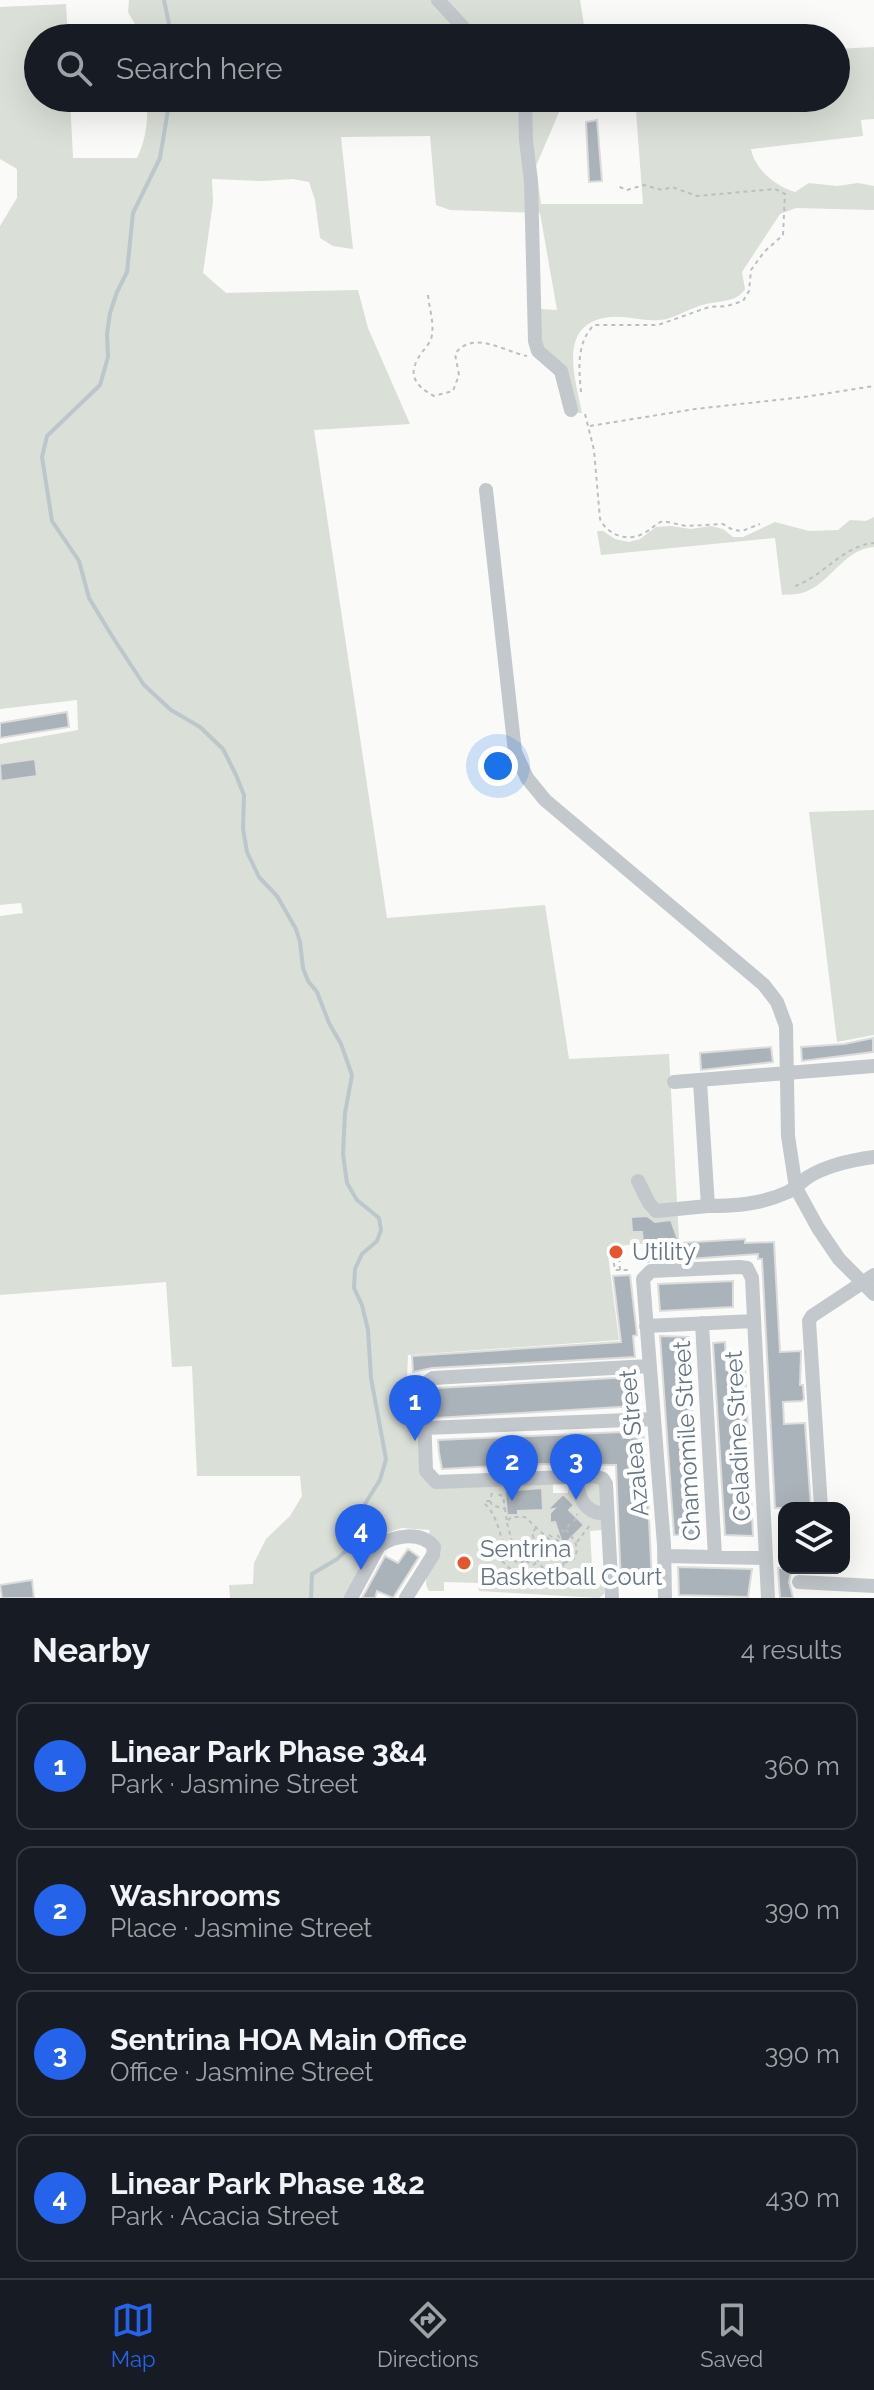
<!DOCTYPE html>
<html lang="en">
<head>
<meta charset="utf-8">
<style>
  :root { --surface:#171b24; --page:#20242c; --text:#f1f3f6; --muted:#9ea1a6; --line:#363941; --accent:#2563eb }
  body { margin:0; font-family:Raleway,sans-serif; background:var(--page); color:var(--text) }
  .controls { position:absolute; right:24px; bottom:24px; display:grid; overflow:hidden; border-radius:16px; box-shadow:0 8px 32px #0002 }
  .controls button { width:72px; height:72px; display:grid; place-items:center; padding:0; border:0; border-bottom:2px solid var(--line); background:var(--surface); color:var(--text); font:40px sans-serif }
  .you { position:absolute; left:498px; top:766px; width:28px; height:28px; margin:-20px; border:6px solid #fff; border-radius:50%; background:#1a73e8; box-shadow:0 0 0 12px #1a73e833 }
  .badge { display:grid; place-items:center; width:52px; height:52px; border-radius:50%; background:var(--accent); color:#fff; font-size:26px; font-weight:700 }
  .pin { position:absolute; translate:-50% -66px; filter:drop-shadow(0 2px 4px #0008) }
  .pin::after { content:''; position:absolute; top:42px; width:28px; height:24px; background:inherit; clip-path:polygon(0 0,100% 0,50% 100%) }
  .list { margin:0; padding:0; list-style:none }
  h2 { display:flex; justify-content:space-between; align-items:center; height:104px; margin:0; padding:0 32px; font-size:34px }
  h2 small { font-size:26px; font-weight:400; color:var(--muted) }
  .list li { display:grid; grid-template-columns:52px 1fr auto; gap:24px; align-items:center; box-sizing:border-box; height:128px; margin:0 16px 16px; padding:0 16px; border:2px solid var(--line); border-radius:16px }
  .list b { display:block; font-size:30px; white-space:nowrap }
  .list p { margin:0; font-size:26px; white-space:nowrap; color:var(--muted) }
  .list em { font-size:26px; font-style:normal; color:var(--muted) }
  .icon { flex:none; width:44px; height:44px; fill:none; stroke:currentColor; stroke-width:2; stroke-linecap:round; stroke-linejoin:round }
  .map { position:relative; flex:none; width:874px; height:1598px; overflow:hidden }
  .search { position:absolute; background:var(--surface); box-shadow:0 8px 32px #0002; left:24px; right:24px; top:24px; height:88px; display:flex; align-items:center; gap:20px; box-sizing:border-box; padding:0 28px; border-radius:44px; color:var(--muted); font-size:30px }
  .sheet { height:680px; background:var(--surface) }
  nav { display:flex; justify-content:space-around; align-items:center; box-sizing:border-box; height:112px; border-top:2px solid var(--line); background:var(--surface); font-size:22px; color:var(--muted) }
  nav a { display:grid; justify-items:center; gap:4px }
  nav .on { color:var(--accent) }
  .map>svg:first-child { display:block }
  .green { fill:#dadfd7 }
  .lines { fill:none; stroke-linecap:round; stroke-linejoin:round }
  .stream { stroke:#bbc7cb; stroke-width:4 }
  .building { fill:#aab3b9; stroke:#dcdcda; stroke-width:2 }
  .path { stroke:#bbbfc2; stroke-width:2; stroke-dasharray:4 4; stroke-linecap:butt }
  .minor { stroke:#c3c8cc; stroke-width:14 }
  .poi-dot { fill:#e4572e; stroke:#fff; stroke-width:3 }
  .labels { text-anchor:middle; stroke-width:8; stroke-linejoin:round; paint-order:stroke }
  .poi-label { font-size:24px; fill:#657683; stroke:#fff; text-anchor:start }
  .street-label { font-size:24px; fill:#657683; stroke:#fff }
</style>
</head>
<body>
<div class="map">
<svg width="874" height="1598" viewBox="0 0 874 1598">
  <rect width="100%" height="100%" fill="#fafaf8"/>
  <path class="green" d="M129,0H580L586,38H143L128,12Z
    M66,4L68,38H38V98H70L73,158H137C146,139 149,119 146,98H559L560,110L536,166L541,204H643L635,98H836V49L874,47V119L861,120L863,136L751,149C755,170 776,186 795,192L809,183L837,186L858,183L874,186V210L796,208L780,214L742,272L745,289C737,302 720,301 706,304C691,307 675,319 660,320C642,322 622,314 604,318C557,327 576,381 582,413H575C574,386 569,362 542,351L537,315L541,309L557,310L540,213L450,210L436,205L430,136L341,137L353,249L333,246L320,238L315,200L309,182L293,179L263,181L212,179L213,202L203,273L226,293L358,290L368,328L410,424L314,430L387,918L545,905L569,1059L669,1054L679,1240L607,1247L619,1340L408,1355L407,1377H419L423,1478L432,1485L553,1482V1493H568L569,1482H592L600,1485L603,1530L590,1531L593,1584L605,1585L604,1594L599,1598L479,1591L478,1583L444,1582V1591H429C418,1576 441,1565 439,1547L428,1536L430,1530L402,1528L373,1537L379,1546L351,1598H230L229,1585L253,1584L254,1563L266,1539L290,1516L302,1496L300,1476H197L192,1366L172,1367L166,1282L0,1295V916L23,913L21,903L0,905V744L78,730L77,700L0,709V226L17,198V169L0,159V7Z
    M874,517V547C843,549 830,585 802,593C796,595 788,594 782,595L775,538L601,555L597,531H603L615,539L629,542L640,539L656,527L671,526L691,529L711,526L723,529L733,537H743L775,522L809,531L838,530L850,520L866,521Z
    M874,810V1035L837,1042L809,812Z"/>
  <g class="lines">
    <path class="stream" d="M164,0L172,38
      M170,98L160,158L133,213L127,272L117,292L110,313L107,334L108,357L100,385L47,436L42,457L52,521L79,561L89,598L112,636L144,685L171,710L200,727L223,749L236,775L244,795L243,829L247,852L259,877L277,896L296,929L300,942L303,968L308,981L317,992L329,1023L341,1044L352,1075L345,1113L343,1154L347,1183L357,1200L379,1218L381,1230L377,1241L362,1254L355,1269L354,1288L362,1305L368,1330L371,1378L386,1459L380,1480L358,1515L359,1532L349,1548L337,1559L312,1574L311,1598"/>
  </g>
  <path class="building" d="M597,120L602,181L589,182L586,122Z
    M67,712L69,727L0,738V723Z
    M35,759L37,776L1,781L0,764Z
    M873,1038V1052L802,1061L801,1047L844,1044Z
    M771,1047L773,1062L701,1070L700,1053Z
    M647,1216L655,1222L671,1220L679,1243L745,1239V1243L774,1242L780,1352L801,1351L800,1385H803L804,1399L802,1401L783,1402L784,1424L805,1423L811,1508H775L762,1259H758V1254L645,1262L642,1232H632L631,1217Z
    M630,1275L637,1335L633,1336L635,1357L432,1368L413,1372L412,1356L621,1342L613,1276Z
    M733,1281V1307L660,1311L658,1284Z
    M660,1336L689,1337L695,1476L700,1536L674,1535Z
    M725,1342L726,1370L745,1369L753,1536L725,1535L713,1343Z
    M633,1377L636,1406L435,1418L437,1388Z
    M622,1432L623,1438L644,1437L647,1477L652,1582H634V1585H621L616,1465L533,1464L442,1469L439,1453L438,1440Z
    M542,1488L543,1510L518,1511V1515H507L505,1491Z
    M563,1494L574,1505L569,1510L584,1525L563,1546L555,1522L550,1523V1513L554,1509L547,1510Z
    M408,1549L419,1557L393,1598L377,1591L375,1598H362L385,1556L398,1563Z
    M678,1567L752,1569L748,1597L679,1595Z
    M778,1568H792L789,1582L793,1598H780Z
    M32,1580L34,1598H2L0,1585Z"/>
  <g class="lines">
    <path class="path" d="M428,295C429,307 434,322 432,334C432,340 427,346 423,351C407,372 412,384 434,396L453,391L459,375L455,354C473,329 505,352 527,356
      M581,392C579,369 576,343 594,325H658L709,307L727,306L743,301L749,291L751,270L764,252L783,235L785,194L775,189L697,196L672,187L662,190L644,185L627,190L617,186
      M585,414L594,450L600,519C608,536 629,543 646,532C653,528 655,524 663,521L686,526L723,524L733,530L742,531L760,524
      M590,426L695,409L804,397L874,386
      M795,586C824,576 842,546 874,543
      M620,1270L619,1257L613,1258L615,1270H631
      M492,1493L490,1501H485V1504C503,1520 498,1553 520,1564L525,1560L526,1552L534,1551
      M490,1501L492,1505L505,1509L503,1496L497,1494
      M507,1523L513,1545L524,1555
      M536,1528L532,1533C538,1549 532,1567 553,1573
      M549,1535L558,1541L561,1539L558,1536L564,1530
      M577,1542L590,1525
      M483,1549L493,1550C517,1580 526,1583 564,1570L563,1563L552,1549L553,1543L525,1517H511L507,1522L505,1509
      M526,1561L533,1565L537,1562
      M564,1563L574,1559C581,1546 573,1538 565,1529L577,1518V1514
      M564,1572L577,1576"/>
    <path class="minor" d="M438,0L473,38
      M525,98L526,140L531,182L535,341L538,351L561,371L571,410
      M486,490L515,752L527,778L545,800L764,985L777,1002L786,1026L788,1136L796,1188L818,1228L839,1259L874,1294
      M674,1082L874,1066
      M638,1181L649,1203L656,1211L708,1206L700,1082
      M708,1206C737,1206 762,1204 788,1192C796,1188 801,1182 808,1177C828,1165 851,1160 874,1157
      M702,1323L715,1556
      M646,1326L754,1321
      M424,1428L654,1419
      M577,1477C577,1497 585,1514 607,1514
      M821,1508L809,1321L812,1316L874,1275
      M665,1556L766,1558
      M799,1582L874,1586
      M351,1598L379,1546C395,1535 421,1531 434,1547L433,1555L406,1598
      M612,1598L606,1484L603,1479L594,1476L436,1482L426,1471L423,1385L433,1378L649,1366
      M665,1598L664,1545L643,1279L651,1271L740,1267L747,1268L752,1278L768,1598"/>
  </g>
  <g class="poi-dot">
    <circle cx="616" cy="1252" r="8"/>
    <circle cx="464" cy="1563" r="8"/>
  </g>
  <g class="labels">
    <g class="poi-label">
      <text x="632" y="1260">Utility</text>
      <text x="480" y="1557">Sentrina<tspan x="480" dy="28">Basketball Court</tspan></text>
    </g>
    <g class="street-label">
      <text transform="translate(738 1436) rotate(-93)" y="8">Celadine Street</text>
      <text transform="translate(687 1441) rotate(-93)" y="8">Chamomile Street</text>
      <text transform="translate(634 1443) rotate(-95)" y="8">Azalea Street</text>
    </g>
  </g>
</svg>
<div class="controls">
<button><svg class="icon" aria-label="layers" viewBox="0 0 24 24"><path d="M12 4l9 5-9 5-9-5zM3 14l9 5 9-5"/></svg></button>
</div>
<div class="you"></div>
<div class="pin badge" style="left:415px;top:1441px">1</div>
<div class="pin badge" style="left:512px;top:1501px">2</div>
<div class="pin badge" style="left:576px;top:1500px">3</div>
<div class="pin badge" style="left:361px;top:1570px">4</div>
<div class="search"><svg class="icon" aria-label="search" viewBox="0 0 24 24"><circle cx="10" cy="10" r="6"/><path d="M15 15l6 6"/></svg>Search here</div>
</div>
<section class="sheet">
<h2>Nearby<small>4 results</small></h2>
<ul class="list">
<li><span class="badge">1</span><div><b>Linear Park Phase 3&amp;4</b><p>Park · Jasmine Street</p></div><em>360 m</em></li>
<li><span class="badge">2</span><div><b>Washrooms</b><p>Place · Jasmine Street</p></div><em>390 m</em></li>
<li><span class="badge">3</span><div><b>Sentrina HOA Main Office</b><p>Office · Jasmine Street</p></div><em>390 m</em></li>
<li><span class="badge">4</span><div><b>Linear Park Phase 1&amp;2</b><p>Park · Acacia Street</p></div><em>430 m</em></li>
</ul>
</section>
<nav>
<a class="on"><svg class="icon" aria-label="map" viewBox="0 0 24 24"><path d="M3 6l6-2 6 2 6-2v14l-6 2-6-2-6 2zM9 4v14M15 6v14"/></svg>Map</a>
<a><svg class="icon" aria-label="directions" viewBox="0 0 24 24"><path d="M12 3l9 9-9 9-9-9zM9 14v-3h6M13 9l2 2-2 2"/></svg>Directions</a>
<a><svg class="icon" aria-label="saved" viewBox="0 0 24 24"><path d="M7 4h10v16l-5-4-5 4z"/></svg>Saved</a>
</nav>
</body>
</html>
